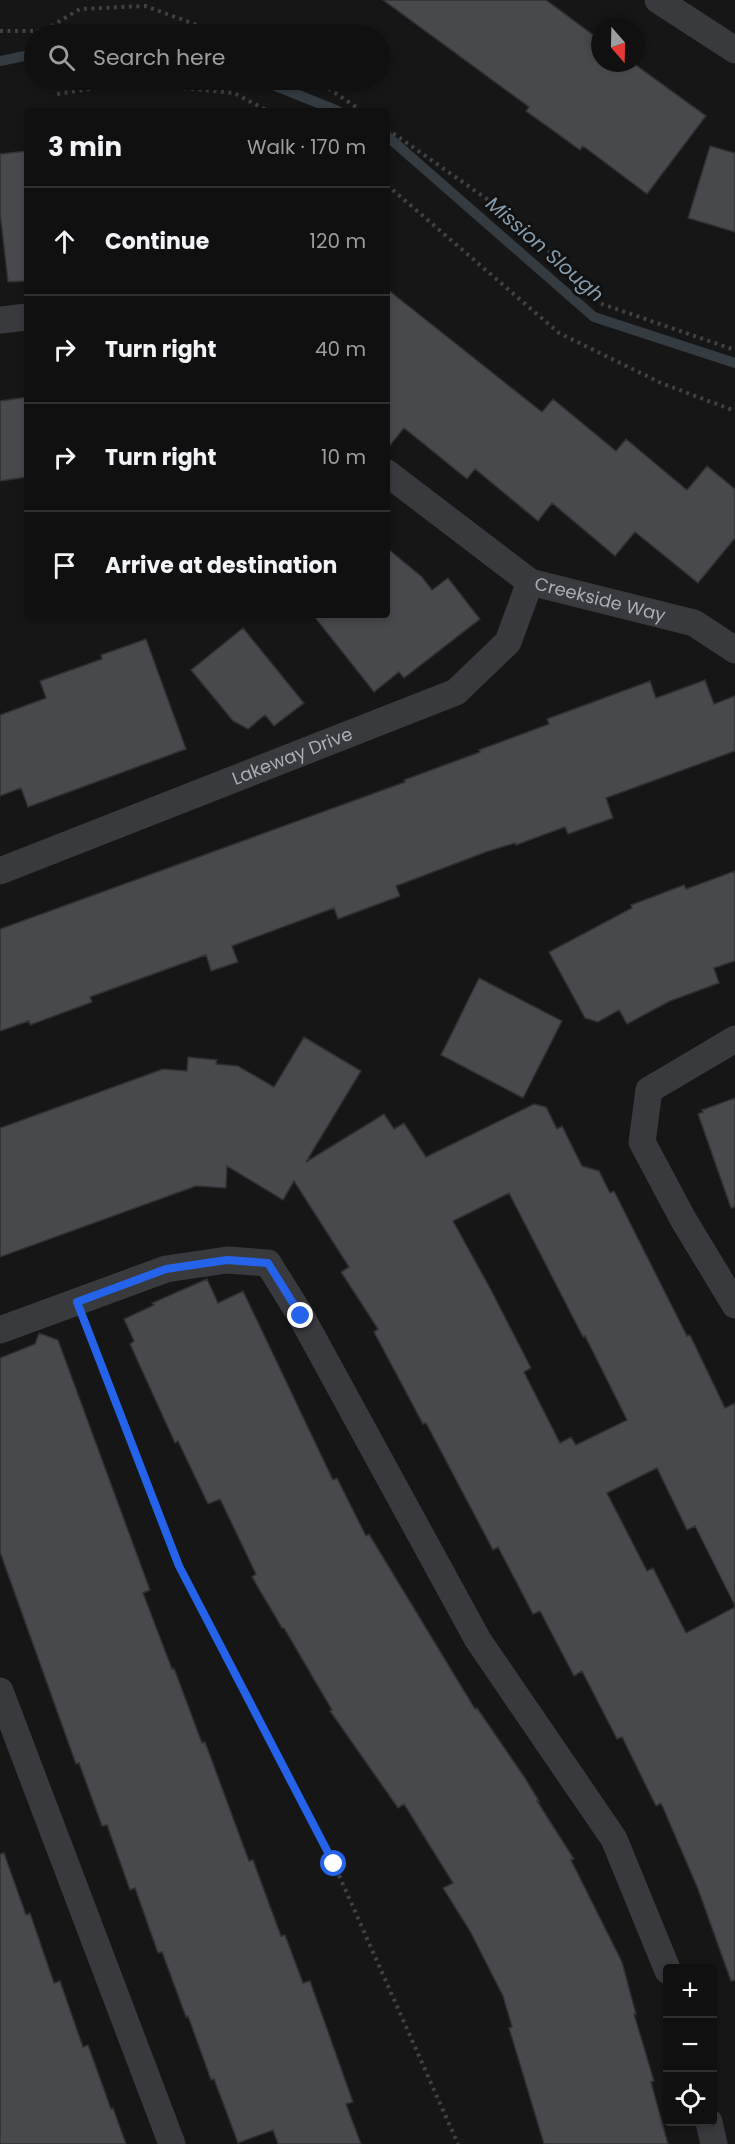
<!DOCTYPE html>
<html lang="en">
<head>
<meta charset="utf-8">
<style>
  :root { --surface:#101011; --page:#19191a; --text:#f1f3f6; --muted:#9c9d9f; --line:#303031 }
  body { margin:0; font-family:Poppins,sans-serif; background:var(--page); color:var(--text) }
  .controls { position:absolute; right:18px; bottom:18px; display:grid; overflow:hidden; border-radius:6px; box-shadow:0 3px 9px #0003 }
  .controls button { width:54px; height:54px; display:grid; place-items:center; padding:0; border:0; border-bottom:2px solid var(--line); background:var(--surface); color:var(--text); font:30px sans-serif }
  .compass { position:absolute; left:591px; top:18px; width:54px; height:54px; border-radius:50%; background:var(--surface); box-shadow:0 3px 9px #0003; rotate:160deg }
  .stop { position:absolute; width:18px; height:18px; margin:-14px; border:4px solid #2563eb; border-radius:50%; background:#fff }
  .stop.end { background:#2563eb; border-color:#fff; box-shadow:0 2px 6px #0008 }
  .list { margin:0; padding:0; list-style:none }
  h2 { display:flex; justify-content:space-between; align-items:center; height:78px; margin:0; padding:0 24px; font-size:26px }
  h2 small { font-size:20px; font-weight:400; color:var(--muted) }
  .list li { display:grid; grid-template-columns:39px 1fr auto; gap:18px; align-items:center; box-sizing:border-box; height:108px; padding:0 24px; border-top:2px solid var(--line) }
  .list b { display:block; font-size:22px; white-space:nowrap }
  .list em { font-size:20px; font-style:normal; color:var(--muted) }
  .icon { flex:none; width:33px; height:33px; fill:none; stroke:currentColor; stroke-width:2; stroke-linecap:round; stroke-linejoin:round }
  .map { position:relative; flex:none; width:735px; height:2144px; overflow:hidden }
  .search { position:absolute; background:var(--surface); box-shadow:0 3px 9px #0003; left:24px; top:24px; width:366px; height:66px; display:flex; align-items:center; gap:15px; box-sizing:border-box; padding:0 21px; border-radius:33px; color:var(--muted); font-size:22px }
  .panel { position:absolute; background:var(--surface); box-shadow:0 3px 9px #0003; left:24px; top:108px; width:366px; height:510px; border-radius:6px }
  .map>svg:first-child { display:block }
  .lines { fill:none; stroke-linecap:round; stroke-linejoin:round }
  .stream { stroke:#343c42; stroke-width:10 }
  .building { fill:#48494c; stroke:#303033; stroke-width:1.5; fill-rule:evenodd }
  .path { stroke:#3f4144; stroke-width:4; stroke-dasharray:3 4.5; stroke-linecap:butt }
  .street { stroke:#393a3d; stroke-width:27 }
  .route { stroke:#2563eb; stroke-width:8 }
  .labels { text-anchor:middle; stroke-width:6; stroke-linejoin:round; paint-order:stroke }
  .street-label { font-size:18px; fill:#a9adb5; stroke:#111112 }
  .water-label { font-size:20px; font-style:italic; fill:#859bac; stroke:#111112 }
</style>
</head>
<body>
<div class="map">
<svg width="735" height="2144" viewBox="0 0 735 2144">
  <rect width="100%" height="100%" fill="#161617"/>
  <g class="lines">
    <path class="stream" d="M0,61L34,54
      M261,80L338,111
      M387,136L594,317L735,363"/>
  </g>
  <path class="building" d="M383,0H546L600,40V63H633L706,116L647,194L583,146L580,150L526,111L529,107Z
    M710,146L735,153V232L688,218Z
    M27,151V281L8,282L0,213V154Z
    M387,289L542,412L553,399L616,451L626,439L687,490L707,466L735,489V538L698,583L635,532L615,556L552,503L538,521L475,469L467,479L404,428L387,449Z
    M27,397V477L0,481V401Z
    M387,548L422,577L432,590L448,578L480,619L404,678L399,672L374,692L313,615H387Z
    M243,628L304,703L274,726L265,715L248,729L233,721L191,670Z
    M146,639L186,749L28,807L21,788L0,796V715L46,698L40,681L102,659L101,655Z
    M705,680L714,704L735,696V751L606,798L613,818L568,834L565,827L516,845L515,843L486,852L396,886L400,896L338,919L334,908L232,946L238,962L211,971L206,955L90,997L92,1002L30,1025L29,1021L0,1031V929L405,782L404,780L480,752L479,750L549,724L547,719L650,681L656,698Z
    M735,871V961L714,968L719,983L670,1001L627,1024L619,1010L598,1022L585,1018L549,952L632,908L631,905L684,885L686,889Z
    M479,978L562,1021L523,1098L441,1055Z
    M304,1037L361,1071L306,1162L384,1114L394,1129L404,1123L426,1157L534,1104L546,1107L557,1129L562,1126L582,1166L599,1171L610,1193L614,1191L687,1336L690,1335L725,1408L735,1403V1606L695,1526L687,1530L657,1468L607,1493L647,1571L653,1568L686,1633L735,1607V1980L731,1981L698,1889L661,1803L656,1806L622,1737L617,1739L582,1671L574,1676L540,1611L533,1614L498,1547L493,1550L426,1423L423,1424L374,1332L378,1329L341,1272L349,1267L294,1181L283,1200L227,1166L226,1188L196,1186L0,1257V1128L163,1069L187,1071L188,1057L217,1060L216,1064L238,1066L274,1087ZM509,1193L583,1337L585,1336L627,1420L576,1445L571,1437L560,1443L524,1372L531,1368L490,1288L453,1221Z
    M735,1098V1207L731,1208L698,1114L703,1112L702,1110Z
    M207,1279L218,1303L243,1291L333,1480L337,1478L366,1536L369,1534L475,1709L477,1708L525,1778L539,1801H537L574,1859L571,1860L622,1962L636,2014H634L654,2081L651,2082L668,2144H544L509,2028L512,2027L503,1996L470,1931L443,1888L453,1883L404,1804L398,1808L330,1711L332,1710L284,1628H282L252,1577L256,1574L220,1499L208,1504L178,1441L175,1443L130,1344L134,1341L124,1319L154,1305L152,1303Z
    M39,1333L58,1340L150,1590L143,1593L172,1669L174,1668L202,1743L205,1742L249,1861L253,1860L281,1936L285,1935L303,1983L310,1981L353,2102L346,2104L361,2144H278L273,2130L238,2143L214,2079L211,2080L188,2016L186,2017L162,1952L158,1953L135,1888L130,1890L107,1825L102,1826L79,1763L76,1764L0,1552V1358L35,1344Z
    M4,1853L26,1915L30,1913L54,1983L60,1981L83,2047L88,2045L111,2109L113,2108L126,2144H0V1854Z"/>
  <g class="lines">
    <path class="path" d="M0,31H43L80,9L145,6L222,34
      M52,80L57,94L129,83L234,93L268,111
      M316,80L362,111
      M387,129L521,223L599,303L735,350
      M387,185L559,333L661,383L735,411
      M89,1331L179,1566L334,1864L458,2144"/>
    <g class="street">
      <path d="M658,0L735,50"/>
      <path d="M0,320L27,317"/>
      <path id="s1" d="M387,473L530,582L694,623L735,650"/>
      <path id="s2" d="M0,871L456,692L508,642L530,582"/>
      <path d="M735,1039L649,1090L642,1142L683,1219L735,1305"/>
      <path d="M0,1330L166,1269L227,1260L268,1263L301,1316L478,1640L614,1839L668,1971"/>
      <path d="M0,1691L172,2144"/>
      <path d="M709,2122L714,2144"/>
    </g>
  </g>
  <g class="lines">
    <path class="route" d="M301,1316L268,1263L227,1260L166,1269L77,1302L179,1566L334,1864"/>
  </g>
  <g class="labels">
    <g class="street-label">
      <text dy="6" stroke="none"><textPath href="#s1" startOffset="252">Creekside Way</textPath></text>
      <text dy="6" stroke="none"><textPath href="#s2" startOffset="314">Lakeway Drive</textPath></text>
    </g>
    <g class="water-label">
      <text transform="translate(545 249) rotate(41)" y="7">Mission Slough</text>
    </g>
  </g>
</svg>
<div class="controls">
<button>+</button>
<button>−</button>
<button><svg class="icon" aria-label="locate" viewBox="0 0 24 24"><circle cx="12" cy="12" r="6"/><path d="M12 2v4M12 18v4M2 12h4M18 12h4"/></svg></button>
</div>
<svg class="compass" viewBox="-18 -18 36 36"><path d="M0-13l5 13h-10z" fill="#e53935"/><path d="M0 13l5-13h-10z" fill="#9c9d9f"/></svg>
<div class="stop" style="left:334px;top:1864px"></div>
<div class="stop end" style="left:301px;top:1316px"></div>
<div class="search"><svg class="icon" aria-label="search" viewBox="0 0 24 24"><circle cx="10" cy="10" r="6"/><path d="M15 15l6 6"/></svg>Search here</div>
<section class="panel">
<h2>3 min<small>Walk · 170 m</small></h2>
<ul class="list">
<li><svg class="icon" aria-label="ahead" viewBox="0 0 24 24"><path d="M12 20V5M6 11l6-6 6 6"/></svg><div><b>Continue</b></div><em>120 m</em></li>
<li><svg class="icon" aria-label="right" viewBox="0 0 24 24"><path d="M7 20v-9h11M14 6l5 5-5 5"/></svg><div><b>Turn right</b></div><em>40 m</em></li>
<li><svg class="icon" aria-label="right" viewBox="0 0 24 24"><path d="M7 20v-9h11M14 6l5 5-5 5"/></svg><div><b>Turn right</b></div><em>10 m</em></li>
<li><svg class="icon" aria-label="arrive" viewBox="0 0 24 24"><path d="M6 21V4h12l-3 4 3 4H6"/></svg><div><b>Arrive at destination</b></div></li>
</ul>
</section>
</div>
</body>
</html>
